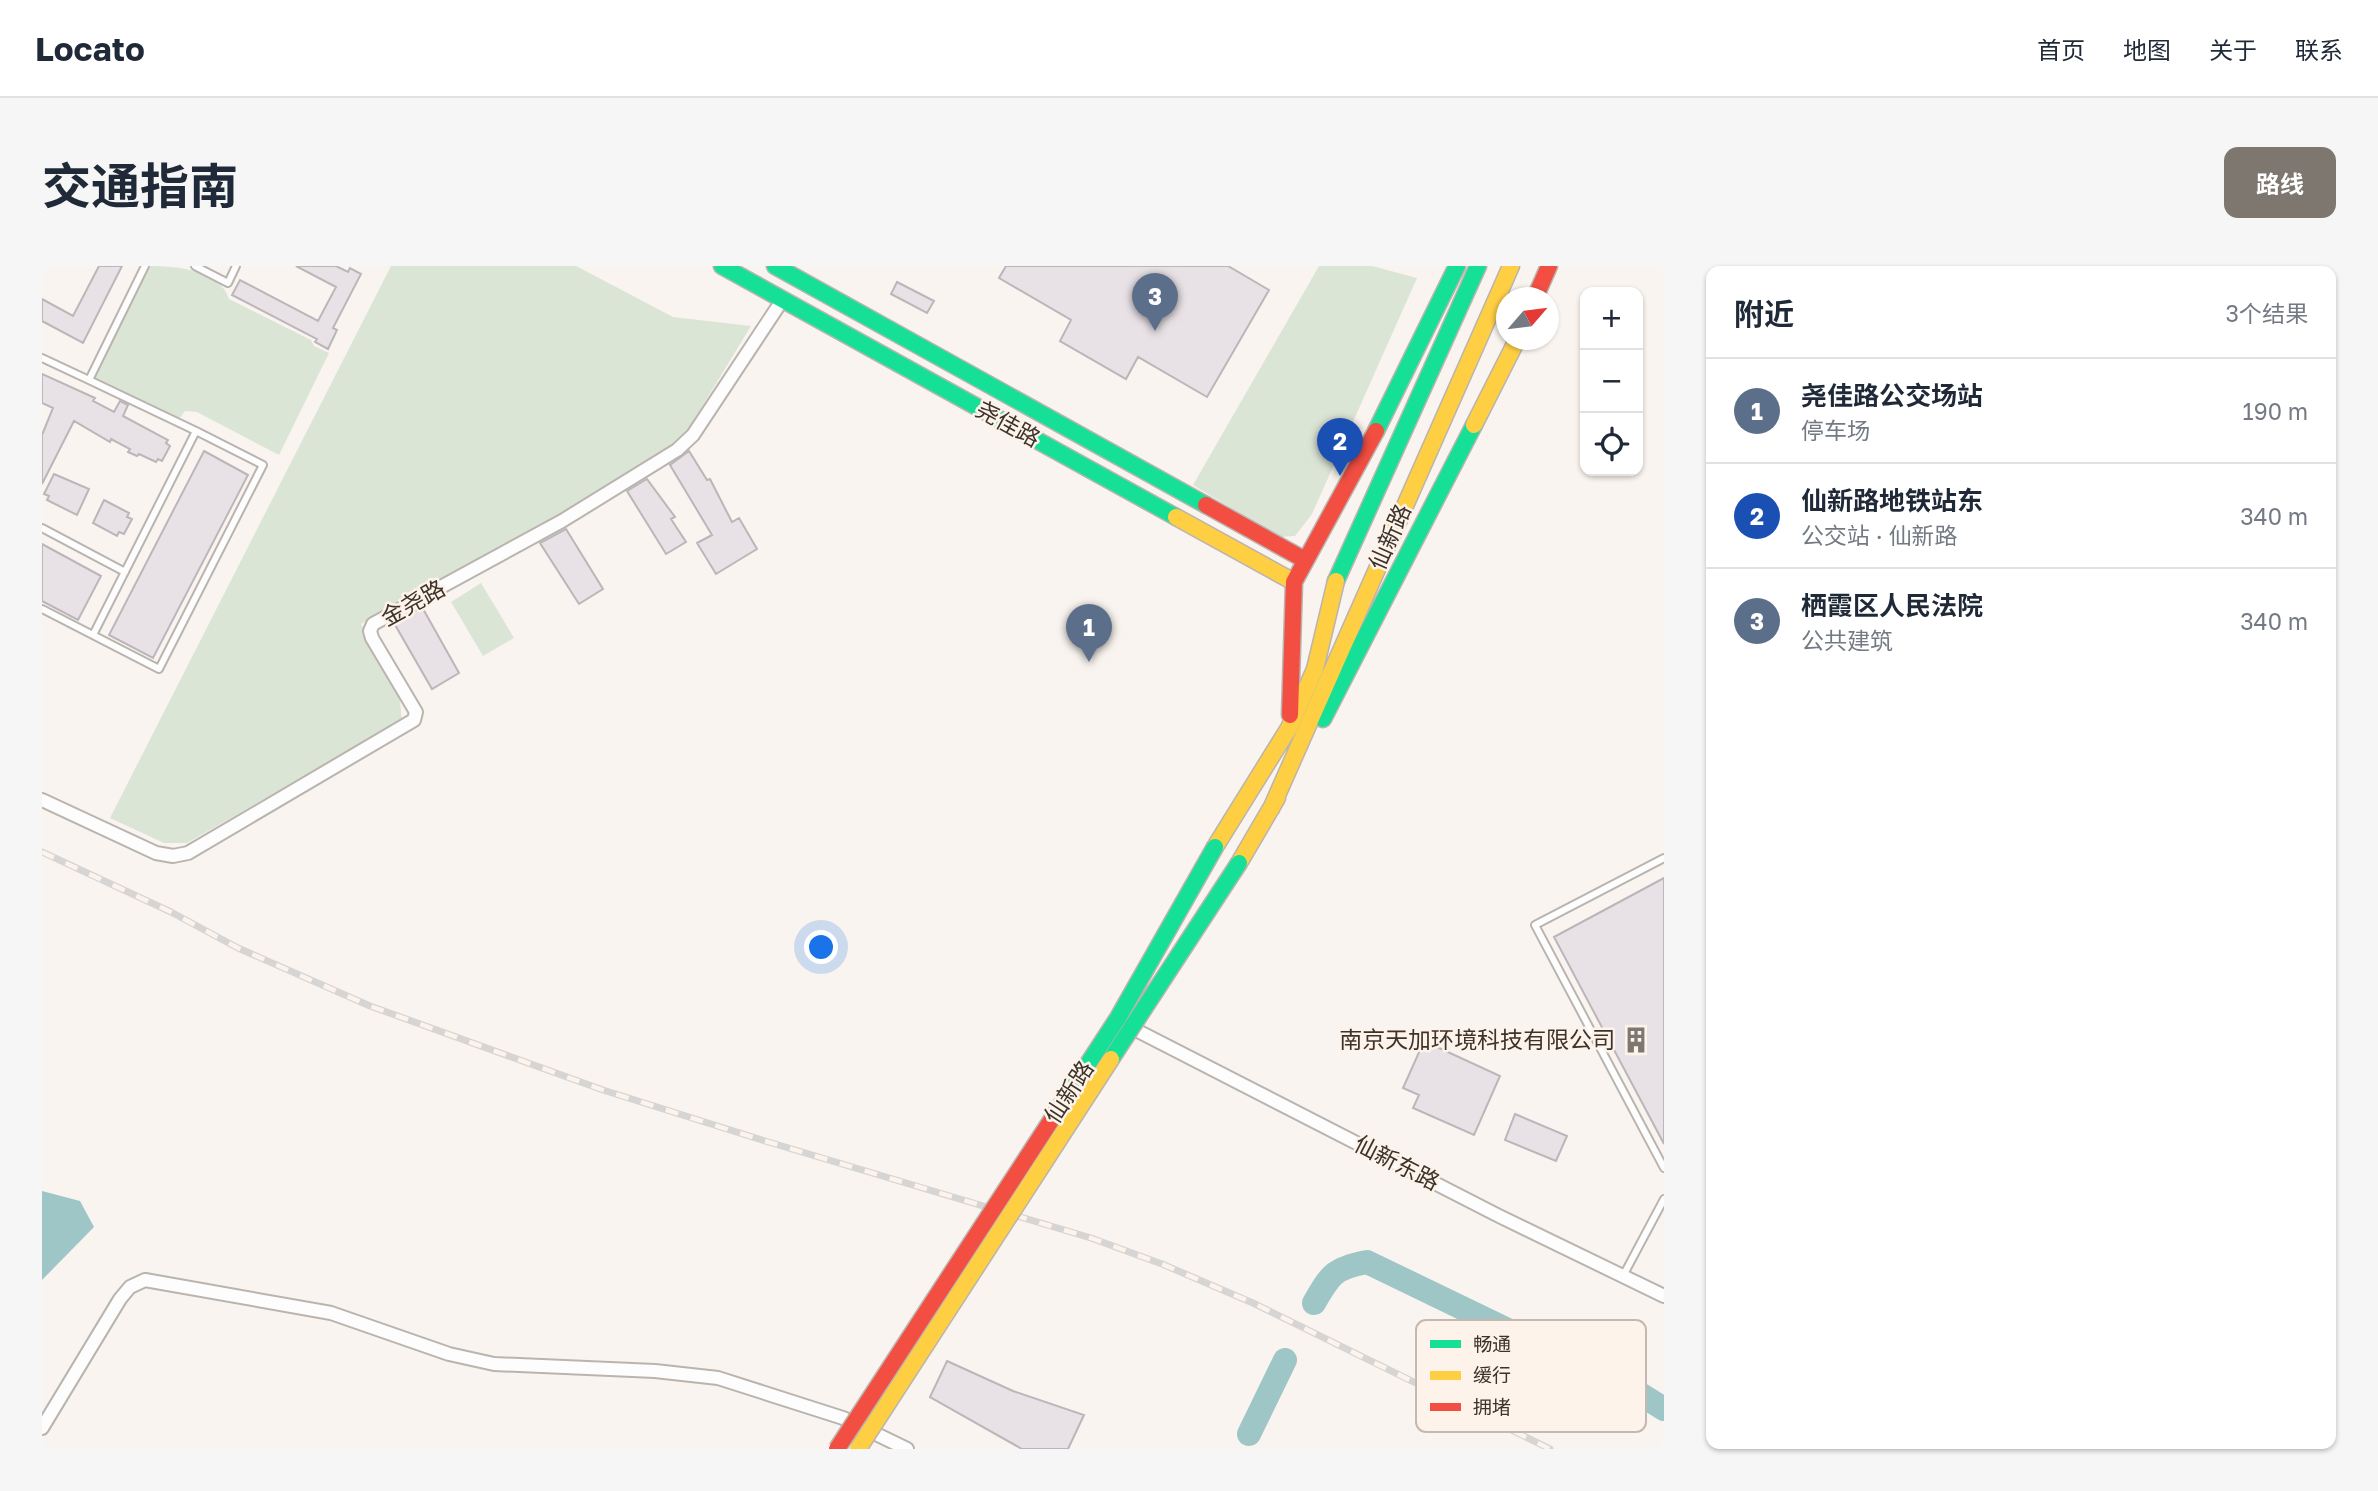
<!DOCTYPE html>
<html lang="zh">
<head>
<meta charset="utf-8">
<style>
  :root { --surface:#fff; --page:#f6f6f7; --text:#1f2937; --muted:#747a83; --line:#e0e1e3; --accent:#7e7770 }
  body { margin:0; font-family:"Golos Text","Noto Sans SC",sans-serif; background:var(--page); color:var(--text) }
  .controls { position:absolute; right:21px; top:21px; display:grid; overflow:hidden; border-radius:14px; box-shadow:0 2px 5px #0004 }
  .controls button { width:63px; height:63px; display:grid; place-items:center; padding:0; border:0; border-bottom:2px solid var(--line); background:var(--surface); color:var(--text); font:35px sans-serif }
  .compass { position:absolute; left:1454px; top:21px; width:63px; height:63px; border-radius:50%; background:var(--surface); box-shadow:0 2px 5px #0004; rotate:62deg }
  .you { position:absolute; left:780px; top:682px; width:24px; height:24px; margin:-18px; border:5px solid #fff; border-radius:50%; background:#1a73e8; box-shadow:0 0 0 10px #1a73e833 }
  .badge { display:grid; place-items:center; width:46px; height:46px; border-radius:50%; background:var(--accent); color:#fff; font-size:23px; font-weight:700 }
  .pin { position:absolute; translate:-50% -58px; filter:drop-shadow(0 2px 4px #0008) }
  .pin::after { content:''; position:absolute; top:37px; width:24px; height:21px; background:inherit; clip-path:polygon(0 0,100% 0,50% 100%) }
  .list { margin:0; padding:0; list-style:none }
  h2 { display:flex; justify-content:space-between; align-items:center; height:91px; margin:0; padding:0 28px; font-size:30px }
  h2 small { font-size:23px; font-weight:400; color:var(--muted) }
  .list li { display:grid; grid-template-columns:46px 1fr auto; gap:21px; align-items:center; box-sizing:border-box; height:105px; padding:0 28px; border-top:2px solid var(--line) }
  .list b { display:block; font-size:26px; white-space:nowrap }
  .list p { margin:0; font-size:23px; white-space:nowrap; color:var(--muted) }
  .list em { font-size:23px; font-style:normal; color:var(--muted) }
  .icon { flex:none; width:38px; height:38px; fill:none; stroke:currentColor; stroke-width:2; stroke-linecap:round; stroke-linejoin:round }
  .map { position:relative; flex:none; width:1622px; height:1183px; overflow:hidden; border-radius:14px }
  header { display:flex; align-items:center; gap:42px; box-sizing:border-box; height:98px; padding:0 35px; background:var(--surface); border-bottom:2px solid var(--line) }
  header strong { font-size:33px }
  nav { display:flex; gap:38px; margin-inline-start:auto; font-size:24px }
  .intro { display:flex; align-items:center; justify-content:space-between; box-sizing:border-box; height:168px; padding:0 42px }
  h1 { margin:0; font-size:49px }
  .button { padding:18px 32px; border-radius:14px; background:var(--accent); color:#fff; font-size:24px; font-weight:700 }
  main { display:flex; gap:42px; padding:0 42px }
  aside { flex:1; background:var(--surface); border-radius:14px; box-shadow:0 2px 5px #0004 }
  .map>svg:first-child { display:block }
  .green { fill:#dbe5d6 }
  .water { fill:#9fc6c6 }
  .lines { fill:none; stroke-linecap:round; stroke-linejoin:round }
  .river { stroke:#9fc6c6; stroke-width:24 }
  .building { fill:#e8e1e6; stroke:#bbb6b9; stroke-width:2 }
  .lane-casing { stroke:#bab4af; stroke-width:10 }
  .street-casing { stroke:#bab4af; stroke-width:16 }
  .fast-casing { stroke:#bab4af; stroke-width:19 }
  .slow-casing { stroke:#bab4af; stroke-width:19 }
  .jam-casing { stroke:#bab4af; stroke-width:19 }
  .lane { stroke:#fefdfd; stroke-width:6 }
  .street { stroke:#fefdfd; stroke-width:12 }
  .fast { stroke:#16e098; stroke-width:16 }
  .slow { stroke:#ffcf43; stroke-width:16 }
  .jam { stroke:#f24e42; stroke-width:16 }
  .rail-casing { stroke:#d6d5d3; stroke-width:7 }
  .rail { stroke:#fdf3eb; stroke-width:4.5; stroke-dasharray:13; stroke-linecap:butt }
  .fast-bridge-casing { stroke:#bab4af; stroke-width:19; stroke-linecap:butt }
  .slow-bridge-casing { stroke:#bab4af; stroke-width:19; stroke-linecap:butt }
  .jam-bridge-casing { stroke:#bab4af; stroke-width:19; stroke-linecap:butt }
  .fast-bridge { stroke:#16e098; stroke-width:16 }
  .slow-bridge { stroke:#ffcf43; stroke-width:16 }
  .jam-bridge { stroke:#f24e42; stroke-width:16 }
  .labels { text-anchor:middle; stroke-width:5; stroke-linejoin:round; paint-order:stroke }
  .street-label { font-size:23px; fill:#3c332b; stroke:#fdf3eb }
  .poi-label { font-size:23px; fill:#3c332b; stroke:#fdf3eb; text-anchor:end }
  .key { fill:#fdf3eb; stroke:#c3b9b1; stroke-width:2 }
  .key-label { font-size:19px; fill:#3c332b }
</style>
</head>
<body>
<header>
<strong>Locato</strong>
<nav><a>首页</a><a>地图</a><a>关于</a><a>联系</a></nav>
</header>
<div class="intro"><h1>交通指南</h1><a class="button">路线</a></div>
<main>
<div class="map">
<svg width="1622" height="1183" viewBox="0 0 1622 1183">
  <rect width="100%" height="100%" fill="#f9f4ef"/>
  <path class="green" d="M106,0C132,0 178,3 187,33L269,74L272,80L287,87L237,189L155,146L143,145L137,153L52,112Z
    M349,0H534L631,51L709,60L641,172L596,204L319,358L357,425L360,455L145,577H122L68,552Z
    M1277,0H1330L1375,12L1270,248L1253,270L1237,271L1151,219Z
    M439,317L472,372L441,390L409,336Z"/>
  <path class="water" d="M0,925L38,935L52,961L0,1014Z"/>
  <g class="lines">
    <path class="river" d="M1272,1037C1288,1009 1292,1002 1325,996L1598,1128L1622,1143
      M1207,1168L1243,1094"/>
  </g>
  <path class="building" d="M57,0H80L41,77L0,55V33L31,50Z
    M254,0H294L306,6L308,2L319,8L291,62L295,64L286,83L273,76L275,73L190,29L198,14L276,55L294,21Z
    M964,0H1186L1227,24L1165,131L1096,91L1084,113L1018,75L1029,54L957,12Z
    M855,16L892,35L885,47L849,28Z
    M0,108L53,132L51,135L72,146L78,135L86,139L81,150L126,174L124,177L128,180L120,195L116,193L114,196L97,188L95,190L86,186L88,183L69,173L68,176L32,155L0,218V169L11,142L0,137Z
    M162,185L206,209L111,392L67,369Z
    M647,185L665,214L668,213L690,256L697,252L715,283L674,308L655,277L670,269L628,199Z
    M12,208L47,223L35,249L5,234L7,230L2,228Z
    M605,213L633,251L629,253L644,276L624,288L585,225Z
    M62,234L87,247L85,251L90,253L82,268L77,266L75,270L51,257Z
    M524,263L561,323L537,338L498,277Z
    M0,278L59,310L36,354L0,335Z
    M380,341L417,407L390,423L352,357Z
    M1622,612V878L1512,671Z
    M1382,775L1458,810L1432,869L1371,842L1377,829L1361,822Z
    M1473,848L1525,870L1514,895L1463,874Z
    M905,1095L971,1125L1042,1149L1026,1183H980L888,1131Z"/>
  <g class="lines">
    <g class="lane-casing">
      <path id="lane" d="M153,0L186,17L194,0
        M0,92L47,114L103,0
        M47,114L154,165
        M0,262L83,306
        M0,343L117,403L221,199L154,165L51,369
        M1622,592L1493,659L1622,902
        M1581,1010L1622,933"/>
    </g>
    <g class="street-casing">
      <path id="street" d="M0,534L114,587L131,590L146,587L372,454L374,446L330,372L328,365L331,358L520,255L635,184L651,169L741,33
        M1090,762L1457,950L1622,1030
        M0,1162L78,1033L88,1021L103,1014L289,1047L407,1088L452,1098L613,1105L676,1112L801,1152L865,1183"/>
    </g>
    <g class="fast-casing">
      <path id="fast" d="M680,0L1134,251
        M733,0L1164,239
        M1334,165L1415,0
        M1294,315L1436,0
        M1281,453L1432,159"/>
    </g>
    <g class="slow-casing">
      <path id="slow" d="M1432,159L1475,74
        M1134,251L1252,316
        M1229,543L1469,0
        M1173,581L1247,462L1273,403L1294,315
        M1197,597L1235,532"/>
    </g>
    <g class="jam-casing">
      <path id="jam" d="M1493,32L1507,0
        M1164,239L1263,294
        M1248,449L1252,316L1334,165"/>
    </g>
    <use href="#lane" class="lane"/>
    <use href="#street" class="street"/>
    <use href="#fast" class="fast"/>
    <use href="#slow" class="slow"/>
    <use href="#jam" class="jam"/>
    <g class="rail-casing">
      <path id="rail" d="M0,586L129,646L196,682L328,740L561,824L723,875L1049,972L1120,998L1211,1037L1508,1183"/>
    </g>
    <use href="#rail" class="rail"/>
    <g class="fast-bridge-casing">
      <path id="fast-bridge" d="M1069,793L1197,597
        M1029,824L1076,752L1173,581"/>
    </g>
    <g class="slow-bridge-casing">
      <path id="slow-bridge" d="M816,1183L1069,793"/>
    </g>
    <g class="jam-bridge-casing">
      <path id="jam-bridge" d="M795,1183L1029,824"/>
    </g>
    <use href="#fast-bridge" class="fast-bridge"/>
    <use href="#slow-bridge" class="slow-bridge"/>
    <use href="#jam-bridge" class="jam-bridge"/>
  </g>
  <defs>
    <g id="building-bare" transform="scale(2.1)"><path d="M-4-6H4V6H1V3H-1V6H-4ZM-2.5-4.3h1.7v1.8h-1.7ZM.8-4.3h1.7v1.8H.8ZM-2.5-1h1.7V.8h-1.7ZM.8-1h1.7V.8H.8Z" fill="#7e7770" stroke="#fdf3eb" stroke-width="2.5" paint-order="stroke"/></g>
  </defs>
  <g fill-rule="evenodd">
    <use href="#building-bare" x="1594" y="774"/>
  </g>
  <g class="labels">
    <g class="street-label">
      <text transform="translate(966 158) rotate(29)" y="8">尧佳路</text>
      <text transform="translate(1348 271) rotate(-66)" y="8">仙新路</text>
      <text transform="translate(371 337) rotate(-29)" y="8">金尧路</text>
      <text transform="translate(1027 826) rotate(-57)" y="8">仙新路</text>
      <text transform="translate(1355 897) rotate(27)" y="8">仙新东路</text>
    </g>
    <g class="poi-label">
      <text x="1573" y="782">南京天加环境科技有限公司</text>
    </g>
  </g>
  <rect x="1374" y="1054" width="230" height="112" rx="10" class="key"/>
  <rect x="1388" y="1074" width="31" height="8" fill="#16e098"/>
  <rect x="1388" y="1105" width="31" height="9" fill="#ffcf43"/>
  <rect x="1388" y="1137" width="31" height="8" fill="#f24e42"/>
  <g class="key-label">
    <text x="1431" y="1085">畅通</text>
    <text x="1431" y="1116">缓行</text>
    <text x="1431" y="1148">拥堵</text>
  </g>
</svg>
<div class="controls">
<button>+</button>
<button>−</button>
<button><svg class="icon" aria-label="locate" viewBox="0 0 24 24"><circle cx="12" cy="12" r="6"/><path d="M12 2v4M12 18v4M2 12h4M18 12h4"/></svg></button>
</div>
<svg class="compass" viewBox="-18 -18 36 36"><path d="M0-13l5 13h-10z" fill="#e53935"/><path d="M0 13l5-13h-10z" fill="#747a83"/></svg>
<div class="you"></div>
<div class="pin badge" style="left:1047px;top:396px;background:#5c6f8a">1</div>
<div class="pin badge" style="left:1298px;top:210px;background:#1a4fb4">2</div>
<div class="pin badge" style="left:1113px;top:65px;background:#5c6f8a">3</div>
</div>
<aside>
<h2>附近<small>3个结果</small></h2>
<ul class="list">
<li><span class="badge" style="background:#5c6f8a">1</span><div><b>尧佳路公交场站</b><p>停车场</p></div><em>190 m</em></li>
<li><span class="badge" style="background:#1a4fb4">2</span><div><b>仙新路地铁站东</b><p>公交站 · 仙新路</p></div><em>340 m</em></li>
<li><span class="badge" style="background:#5c6f8a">3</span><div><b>栖霞区人民法院</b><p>公共建筑</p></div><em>340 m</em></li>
</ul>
</aside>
</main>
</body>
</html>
